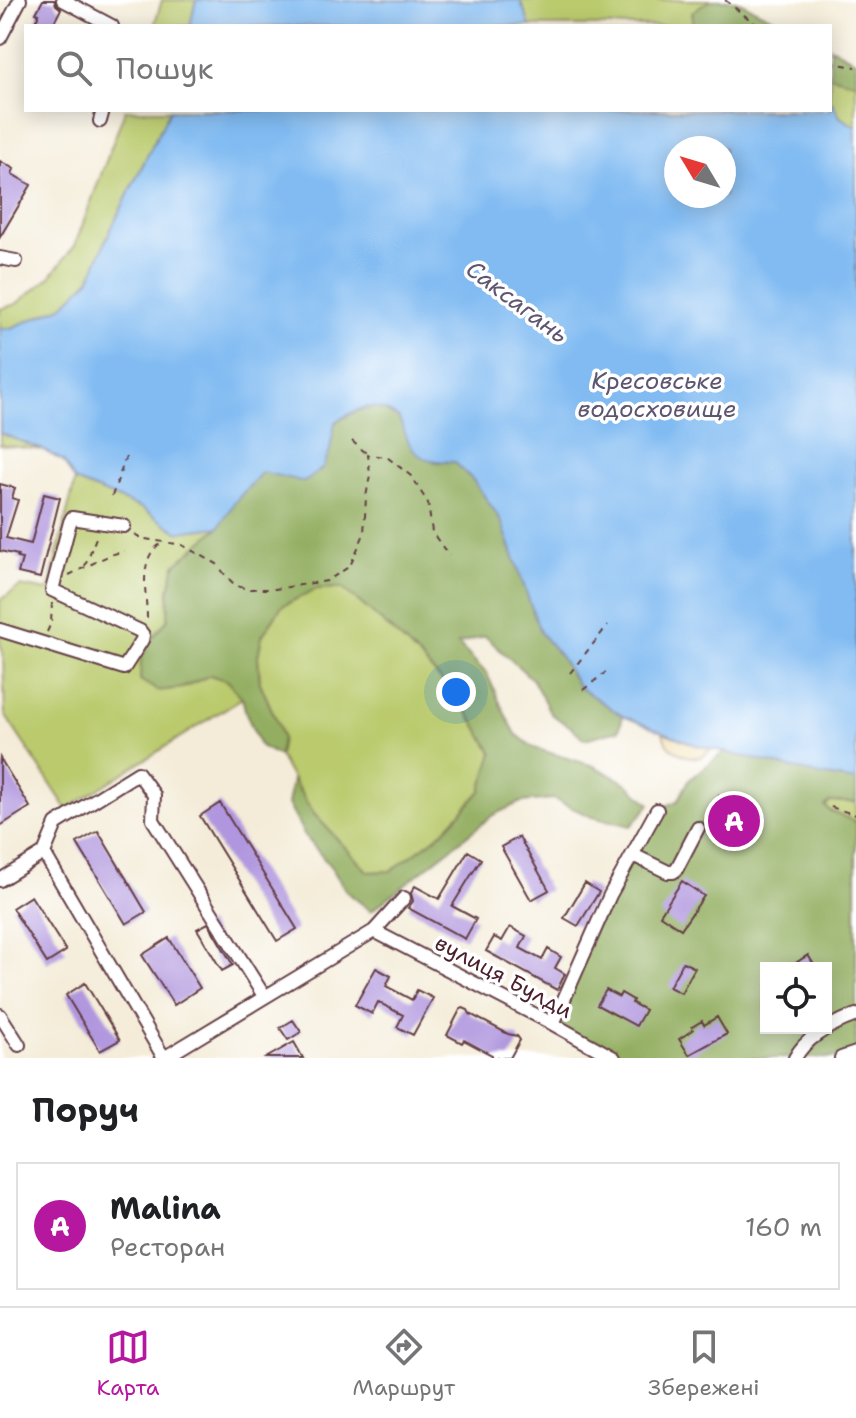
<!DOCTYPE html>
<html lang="uk">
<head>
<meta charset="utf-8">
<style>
  :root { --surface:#fff; --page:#f2f2f2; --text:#202124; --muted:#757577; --line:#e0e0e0; --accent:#b5179e }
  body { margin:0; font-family:"Shantell Sans",sans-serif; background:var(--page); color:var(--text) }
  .controls { position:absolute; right:24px; bottom:24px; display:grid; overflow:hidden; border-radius:0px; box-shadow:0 4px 20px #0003 }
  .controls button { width:72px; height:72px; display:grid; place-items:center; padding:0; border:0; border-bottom:2px solid var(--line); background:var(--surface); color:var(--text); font:40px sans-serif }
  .compass { position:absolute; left:664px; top:136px; width:72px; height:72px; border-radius:50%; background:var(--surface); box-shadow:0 4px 20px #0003; rotate:308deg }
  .you { position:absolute; left:456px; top:692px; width:28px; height:28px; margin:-20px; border:6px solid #fff; border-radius:50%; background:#1a73e8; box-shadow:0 0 0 12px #1a73e833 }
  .badge { display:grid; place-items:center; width:52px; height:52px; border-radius:50%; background:var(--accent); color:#fff; font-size:26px; font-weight:700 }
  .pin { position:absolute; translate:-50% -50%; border:4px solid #fff; box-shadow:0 2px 8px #0006 }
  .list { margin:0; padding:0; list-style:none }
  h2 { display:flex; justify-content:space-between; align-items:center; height:104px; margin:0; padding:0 32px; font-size:34px }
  h2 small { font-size:26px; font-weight:400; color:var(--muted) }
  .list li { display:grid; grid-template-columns:52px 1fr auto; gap:24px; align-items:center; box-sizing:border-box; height:128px; margin:0 16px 16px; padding:0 16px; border:2px solid var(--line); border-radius:0px }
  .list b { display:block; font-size:30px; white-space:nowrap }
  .list p { margin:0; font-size:26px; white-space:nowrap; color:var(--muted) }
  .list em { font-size:26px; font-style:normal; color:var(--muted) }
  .icon { flex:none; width:44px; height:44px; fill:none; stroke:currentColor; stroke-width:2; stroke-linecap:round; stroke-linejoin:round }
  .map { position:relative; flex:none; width:856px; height:1058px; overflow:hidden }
  .search { position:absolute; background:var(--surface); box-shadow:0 4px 20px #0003; left:24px; right:24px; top:24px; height:88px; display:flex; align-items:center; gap:20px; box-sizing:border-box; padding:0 28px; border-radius:0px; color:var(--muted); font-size:30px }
  .sheet { height:248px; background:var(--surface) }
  nav { display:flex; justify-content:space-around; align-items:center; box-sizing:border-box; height:112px; border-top:2px solid var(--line); background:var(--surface); font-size:22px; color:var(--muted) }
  nav a { display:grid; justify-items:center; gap:4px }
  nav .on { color:var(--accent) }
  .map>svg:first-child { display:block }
  .green { fill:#baca6d; stroke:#82744c; stroke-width:2 }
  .forest { fill:#93ae60; stroke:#6e6646; stroke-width:2; fill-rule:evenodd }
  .sand { fill:#eeda9e; stroke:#9c7c64; stroke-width:2 }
  .water { fill:#81bbf2; stroke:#666d8e; stroke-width:2; fill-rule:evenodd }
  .building { fill:#b096de }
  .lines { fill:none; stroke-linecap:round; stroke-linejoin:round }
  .minor-casing { stroke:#643e45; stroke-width:16 }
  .path { stroke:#643e45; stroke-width:2; stroke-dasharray:6 6; stroke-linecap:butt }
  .minor { stroke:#fff; stroke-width:12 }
  .labels { text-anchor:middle; stroke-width:7; stroke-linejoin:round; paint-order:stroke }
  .street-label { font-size:22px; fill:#4a1f2b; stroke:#fff }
  .water-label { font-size:24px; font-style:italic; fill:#5d5671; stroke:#fff }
</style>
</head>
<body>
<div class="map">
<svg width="856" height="1058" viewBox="0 0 856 1058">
  <rect width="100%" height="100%" fill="#fff"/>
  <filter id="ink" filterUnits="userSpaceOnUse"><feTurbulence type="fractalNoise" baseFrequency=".0125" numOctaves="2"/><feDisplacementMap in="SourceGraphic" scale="16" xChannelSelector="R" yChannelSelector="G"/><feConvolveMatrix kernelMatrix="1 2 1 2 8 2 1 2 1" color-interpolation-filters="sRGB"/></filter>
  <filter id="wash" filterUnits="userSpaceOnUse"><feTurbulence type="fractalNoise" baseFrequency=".006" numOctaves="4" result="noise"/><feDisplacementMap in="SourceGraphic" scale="32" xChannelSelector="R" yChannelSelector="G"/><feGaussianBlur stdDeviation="1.8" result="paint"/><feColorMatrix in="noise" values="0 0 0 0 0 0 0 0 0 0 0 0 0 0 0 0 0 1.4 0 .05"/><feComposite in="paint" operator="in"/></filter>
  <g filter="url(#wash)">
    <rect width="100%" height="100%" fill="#f4ecd8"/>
    <path class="green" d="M162,0H196L190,26H154Z
      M520,0H735L789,26H530Z
      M830,47L856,61V127L840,117L830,99Z
      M125,110H170L109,233L90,279L62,307L11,328L0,329V309L16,304L49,278L75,245Z
      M0,433L43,450L0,445Z
      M75,481L141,508L178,532L219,527L175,565L169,590L168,619L151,640L141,657L182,688L210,675L228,681L242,698L67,809L5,715L3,653L0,642V600L21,586L48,591Z
      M342,588C386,623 428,662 463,706C474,720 483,738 493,753L481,791L442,833L391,871L368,872L314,814L292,779L279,756L282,737L278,724L260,683L258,656L262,636L282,606L316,589Z
      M830,802H856V822L830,811L825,806Z"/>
    <path class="forest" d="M713,0H735L789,26H694L692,13L701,5Z
      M830,47L856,61V83L830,76Z
      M377,406L399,418L406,438L435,462H454L473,480L501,520L540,632L560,656L579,687L623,716L619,730L585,739L571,727L551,714L533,680L485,636L458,644L487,674L504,712L516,734L534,748L594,766L626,783L650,804L631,826L592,817L553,799L521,802L493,815L371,911L347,892L331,867L305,836L288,804L292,779L314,814L368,872L391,871L442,833L481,791L493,753C483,738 474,720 463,706C428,662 386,623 342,588L316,589L282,606L262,636L258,656L260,683L278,724L282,737L279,756L260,746L246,713L242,698L228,681L210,675L182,688L158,691L140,680L141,658L151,640L168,619L169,590L175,565L219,527L234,503L262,472L330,450L335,422L356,411Z
      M724,752L821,775L856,781V802H830L825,806L830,811L856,822V1053L841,1058H614L553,1024L610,895L661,808L678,801L689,780ZM766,968H826V1028H766Z"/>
    <path class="sand" d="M663,732L696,745L711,749C707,753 705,756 700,757C685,760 664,747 663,732Z"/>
    <path class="water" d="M196,0H520L530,26H190Z
      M830,99L840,117L856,127V781L821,775L696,745L623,716L579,687L560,656L540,632L501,520L473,480L454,462C416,462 411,453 399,418C372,400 361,407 335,422L330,450L323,468L305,482L262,472L234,503L219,527L178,532L141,508L75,481L63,461L43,450L0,433V329L11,328L62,307L90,279L109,233L170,110H830ZM676,148H724V196H676Z"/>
    <g id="blocks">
      <path class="building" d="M43,0H54L56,5L61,9L52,26H33L39,14L36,13Z
        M0,161L14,169L12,174L31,185L0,237Z
        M0,484L15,488L12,498L18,500L6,538L31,544L44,494L60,498L40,578L18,573L22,559L17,558L18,555L0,551Z
        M0,758L30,807L0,826Z
        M719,796L762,821L748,846L705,821Z
        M220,803L297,929L277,941L200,816Z
        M98,831L146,912L126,924L77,843Z
        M519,837L549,890L531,900L501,847Z
        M468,851L481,859L452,906L476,919L465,939L408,908L413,901L411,893L415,886L439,899Z
        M682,881L704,896L681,929L660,915Z
        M585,883L599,892L578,926L564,918Z
        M31,896L66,951L47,963L12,908Z
        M208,923L233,965L222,971L197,929Z
        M510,927L526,936L520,948L542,960L548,949L561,957L555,968L565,974L557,990L486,951L494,937L502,941Z
        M169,938L200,988L174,1005L142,955Z
        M808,955L816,968H788Z
        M683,962L695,968L681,993L669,987Z
        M376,968L391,976L386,986L412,1000L417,990L433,998L413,1035L397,1027L403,1015L378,1002L372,1014L355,1005Z
        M85,983L120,1040L100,1051L66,995Z
        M606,990L619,997L621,993L633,1000L632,1003L645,1010L636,1026L597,1005Z
        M463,1008L468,1010L470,1014L508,1034L517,1036L520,1040L510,1058H492V1055L464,1040L462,1043L447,1035L460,1010Z
        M717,1017L727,1034L689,1055L679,1039L693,1030L692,1027L702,1021L704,1025Z
        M293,1020L301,1032L288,1040L280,1028Z
        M294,1042L303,1058H266Z"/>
    </g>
  </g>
  <g filter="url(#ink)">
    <use href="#blocks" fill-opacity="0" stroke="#643e45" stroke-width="2"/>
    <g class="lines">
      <g class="minor-casing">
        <path id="minor" d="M63,0L112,26
          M0,38L20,0
          M100,121L103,110
          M0,258L16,261
          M0,630L124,668L142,640L143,635L140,631L52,590L70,522L72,518L124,526
          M44,853L56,824L138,773L154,795L153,820L264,996
          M44,853L164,1058
          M633,855L668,872H673L676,870L698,828
          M0,880L44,853
          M374,931L553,1024L614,1058
          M0,1015L19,1045
          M553,1024L610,895L657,810
          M164,1058L374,931L404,898
          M795,1058C806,1037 834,1023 856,1015
          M841,1058L856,1053"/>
      </g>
      <path class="path" d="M725,0L758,26
        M830,63L856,67
        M352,441L367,454
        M112,496L126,457
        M135,534L140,538L182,545L217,564L226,576L236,586L250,589H275L327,581L350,566L364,534L366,497L370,475L368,455L387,457L411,476L428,503L432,532L449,556
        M85,566L97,535
        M69,575L110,555L124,551
        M147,618C147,595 137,557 162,543
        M47,632L51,623L52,603
        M570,673L608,625
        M583,690L606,672
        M831,807L856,815"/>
      <use href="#minor" class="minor"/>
    </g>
  </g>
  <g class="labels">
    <g class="street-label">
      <text transform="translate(504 976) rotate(28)" y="8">вулиця Булди</text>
    </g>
    <g class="water-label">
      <text transform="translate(517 302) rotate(37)" y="8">Саксагань</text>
      <text x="657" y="389">Кресовське<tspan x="657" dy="28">водосховище</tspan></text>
    </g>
  </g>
</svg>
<div class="controls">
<button><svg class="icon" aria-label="locate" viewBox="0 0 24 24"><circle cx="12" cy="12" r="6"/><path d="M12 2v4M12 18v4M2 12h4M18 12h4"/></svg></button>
</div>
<svg class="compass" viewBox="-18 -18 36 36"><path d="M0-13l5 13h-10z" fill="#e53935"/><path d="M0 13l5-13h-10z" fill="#757577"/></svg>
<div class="you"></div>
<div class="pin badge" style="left:734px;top:821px">A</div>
<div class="search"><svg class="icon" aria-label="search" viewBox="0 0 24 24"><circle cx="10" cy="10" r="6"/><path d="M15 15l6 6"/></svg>Пошук</div>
</div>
<section class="sheet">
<h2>Поруч<small></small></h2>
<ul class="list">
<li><span class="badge">A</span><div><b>Malina</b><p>Ресторан</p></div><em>160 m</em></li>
</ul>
</section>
<nav>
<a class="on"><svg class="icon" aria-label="map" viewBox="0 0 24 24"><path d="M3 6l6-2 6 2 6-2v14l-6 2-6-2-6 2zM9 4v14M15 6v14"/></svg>Карта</a>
<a><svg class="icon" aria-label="directions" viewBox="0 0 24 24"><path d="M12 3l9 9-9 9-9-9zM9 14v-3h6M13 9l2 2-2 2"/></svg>Маршрут</a>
<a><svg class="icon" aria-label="saved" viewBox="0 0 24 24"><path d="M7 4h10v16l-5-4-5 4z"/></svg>Збережені</a>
</nav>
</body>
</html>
